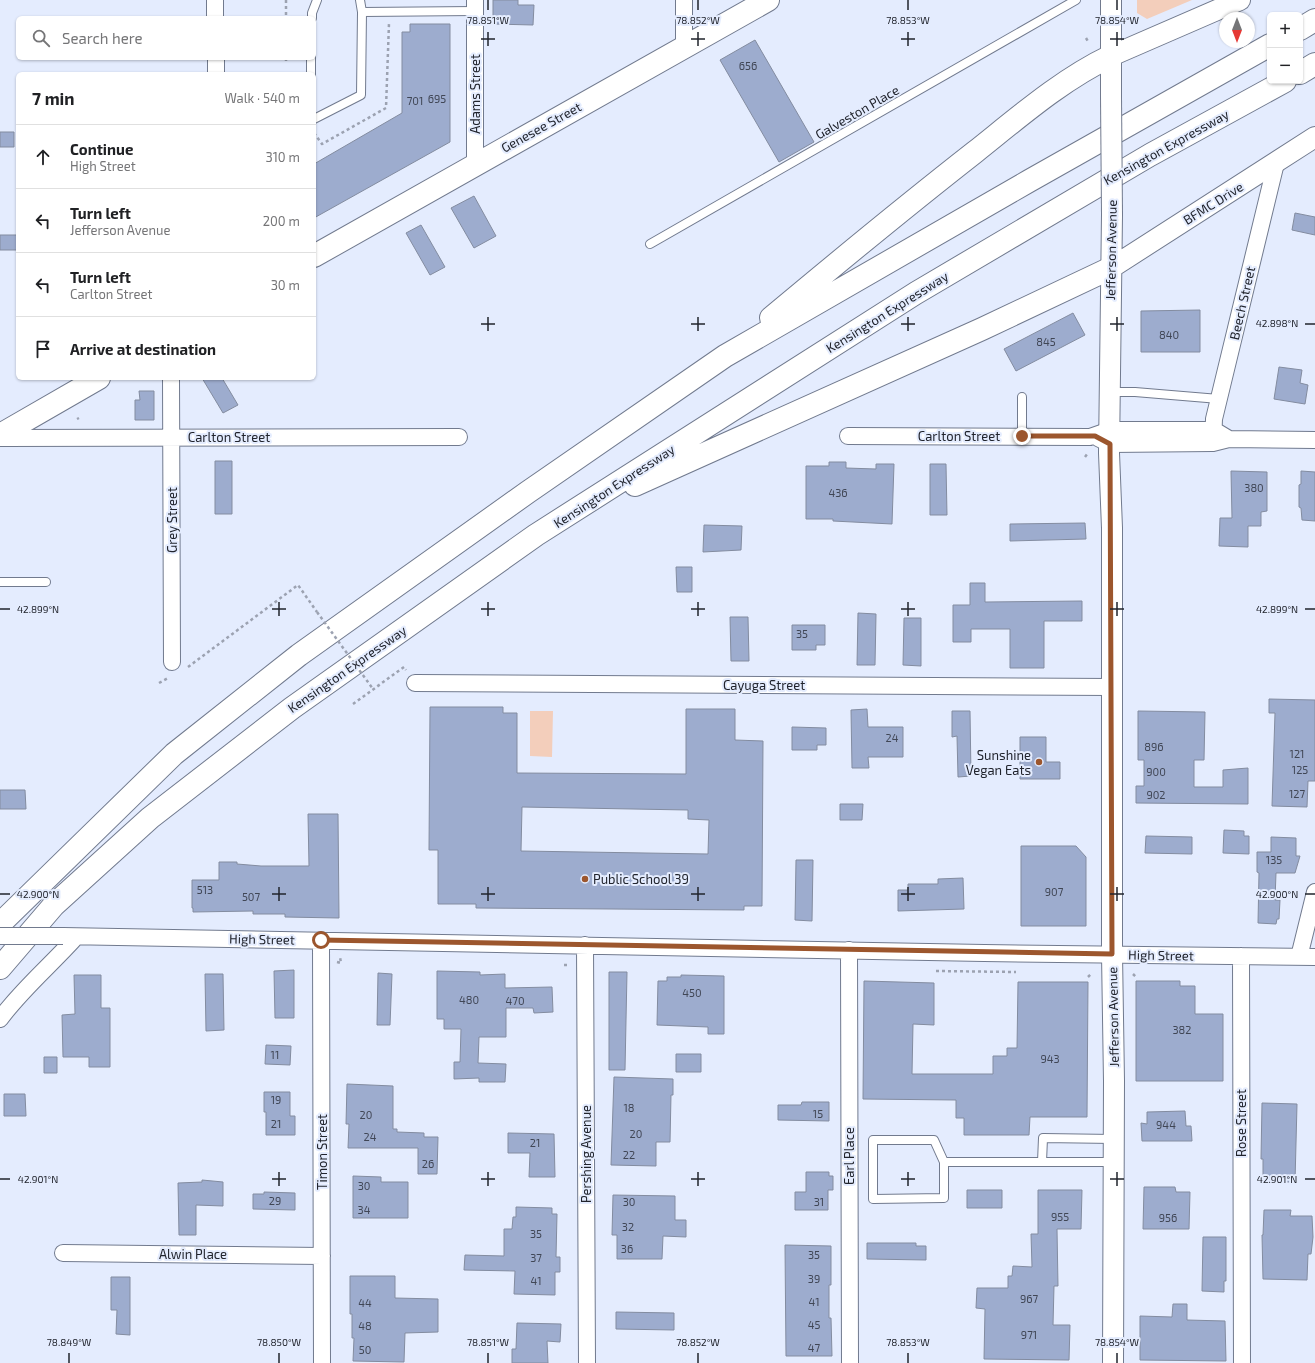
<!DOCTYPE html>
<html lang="en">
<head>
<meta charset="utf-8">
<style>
  :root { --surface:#fff; --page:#f6f6f6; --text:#202124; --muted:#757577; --line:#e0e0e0 }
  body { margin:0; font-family:"Exo 2",sans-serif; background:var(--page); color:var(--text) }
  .controls { position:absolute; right:12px; top:12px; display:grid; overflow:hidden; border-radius:6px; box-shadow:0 1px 3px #0004 }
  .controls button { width:36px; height:36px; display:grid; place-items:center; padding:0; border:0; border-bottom:1px solid var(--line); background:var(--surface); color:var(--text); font:20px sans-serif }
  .compass { position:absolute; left:1219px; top:12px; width:36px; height:36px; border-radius:50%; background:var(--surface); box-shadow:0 1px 3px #0004; rotate:180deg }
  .stop { position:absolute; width:12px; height:12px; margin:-9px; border:3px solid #9c562d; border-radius:50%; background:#fff }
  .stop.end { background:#9c562d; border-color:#fff; box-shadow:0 1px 4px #0008 }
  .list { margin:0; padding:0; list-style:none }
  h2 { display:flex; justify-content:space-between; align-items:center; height:52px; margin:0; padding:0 16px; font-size:17px }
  h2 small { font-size:13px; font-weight:400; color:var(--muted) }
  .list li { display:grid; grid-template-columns:26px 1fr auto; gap:12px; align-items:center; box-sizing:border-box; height:64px; padding:0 16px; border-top:1px solid var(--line) }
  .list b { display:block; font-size:15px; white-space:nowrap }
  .list p { margin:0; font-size:13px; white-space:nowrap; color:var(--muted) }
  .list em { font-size:13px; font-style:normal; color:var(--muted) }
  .icon { flex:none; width:22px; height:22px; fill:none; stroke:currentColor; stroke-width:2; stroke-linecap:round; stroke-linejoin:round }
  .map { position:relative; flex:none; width:1315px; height:1363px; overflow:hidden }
  .search { position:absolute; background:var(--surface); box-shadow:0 1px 3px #0004; left:16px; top:16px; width:300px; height:44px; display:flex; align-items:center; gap:10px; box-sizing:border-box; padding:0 14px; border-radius:6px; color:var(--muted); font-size:15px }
  .panel { position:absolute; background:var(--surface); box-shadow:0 1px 3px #0004; left:16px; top:72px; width:300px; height:308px; border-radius:6px }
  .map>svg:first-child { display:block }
  .green { fill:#f3cebb }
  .building { fill:#9dacce; stroke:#838ca0; fill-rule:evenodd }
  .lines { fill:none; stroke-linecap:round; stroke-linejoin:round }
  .service-casing { stroke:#717a8e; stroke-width:10 }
  .minor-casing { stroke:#717a8e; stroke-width:18 }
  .tertiary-casing { stroke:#717a8e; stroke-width:22 }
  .secondary-casing { stroke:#717a8e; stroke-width:24 }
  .motorway-casing { stroke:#717a8e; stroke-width:24 }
  .path { stroke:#9ca2b1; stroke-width:2.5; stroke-dasharray:3 3; stroke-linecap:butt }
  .service { stroke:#fff; stroke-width:8 }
  .minor { stroke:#fff; stroke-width:16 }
  .tertiary { stroke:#fff; stroke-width:20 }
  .secondary { stroke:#fff; stroke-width:22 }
  .motorway { stroke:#fff; stroke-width:22 }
  .minor-bridge-casing { stroke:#717a8e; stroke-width:18; stroke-linecap:butt }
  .tertiary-bridge-casing { stroke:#717a8e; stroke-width:22; stroke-linecap:butt }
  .path-bridge { stroke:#9ca2b1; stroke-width:2.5; stroke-dasharray:3 3; stroke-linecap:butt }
  .minor-bridge { stroke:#fff; stroke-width:16 }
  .tertiary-bridge { stroke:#fff; stroke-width:20 }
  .route { stroke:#9c562d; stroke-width:5 }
  .ticks { fill:none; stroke:#21242d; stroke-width:1.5 }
  .poi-dot { fill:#9c562d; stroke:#e4ecfe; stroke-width:1.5 }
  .labels { text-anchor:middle; stroke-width:4; stroke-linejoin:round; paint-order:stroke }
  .number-label { font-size:11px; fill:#404655 }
  .street-label { font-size:13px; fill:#21242d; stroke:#e4ecfe }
  .poi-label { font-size:13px; fill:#21242d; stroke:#e4ecfe; text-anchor:end }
  .ticks-label { font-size:10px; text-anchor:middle; fill:#21242d; stroke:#e4ecfe; stroke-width:4; stroke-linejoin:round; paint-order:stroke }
</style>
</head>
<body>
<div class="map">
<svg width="1315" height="1363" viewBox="0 0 1315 1363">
  <rect width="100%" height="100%" fill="#e4ecfe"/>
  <path class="green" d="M1137,0H1192L1147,19L1137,13Z
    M530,711H553L552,757L530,756Z"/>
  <path class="building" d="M493,0H518V5H534L533,25L493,24Z
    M410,24H450V142L314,218V164L402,113V32H410Z
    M755,40L814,142L779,162L720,60Z
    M0,132H14V147H0Z
    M474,196L496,236L474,248L451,208Z
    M1295,213L1315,217V235L1292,230Z
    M421,225L445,267L430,275L406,233Z
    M0,235H18V250H0Z
    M1200,310V352H1141V311Z
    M1073,313L1085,335L1016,371L1004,349Z
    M1279,367L1302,370L1300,383L1308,385L1305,404L1274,399Z
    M202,378H222L238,405L223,413Z
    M139,391H154V420H135V400H140Z
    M215,461H232V514H215Z
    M829,462H846V468L876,469V464H894L892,524L833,521V519H806V466H829Z
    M930,464H946L947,515H930Z
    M1231,471L1267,472V511L1261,512V526H1248V547L1219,546L1220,518H1232Z
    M1301,471L1315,472V521L1302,520L1301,508L1299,507V485L1301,484Z
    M1085,523L1086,539L1010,541V524Z
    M704,525L742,526L741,550L703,552Z
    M676,567H692V592H677Z
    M970,583H985V602L1082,601V621H1044V668H1010V629H971V642H953V605H970Z
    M858,613L876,614L875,665H857Z
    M730,617H748L749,661H731Z
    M904,618H921V666L903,665Z
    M792,625H825V645H816V650H792Z
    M1269,699L1315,700V781H1308L1307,807L1272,806L1275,713H1269Z
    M430,707H503V713H517V773L686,774V709H735V740L763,741L762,906H744V910L476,908V904H438V850H429ZM522,807L688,810V819L709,820L708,854L521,851Z
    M867,709L868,727H903V757H868L869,768H852L851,710Z
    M952,711H970L971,776L958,777L957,736L952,737Z
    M1138,711L1205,712L1204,760H1194V787H1223V770L1248,768V804L1136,803V786H1144V760H1138Z
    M792,727L826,728V745H817V750H792Z
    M1020,737H1046V762H1060V779H1020Z
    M0,790H25L26,809H0Z
    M840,804H863L862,820H840Z
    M308,814H338L339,918L285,917V914H253V911L193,912V908H192V880H219V862H237V864L261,866H309Z
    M1224,830L1244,831V836H1249V854L1223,853Z
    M1146,836L1192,837V854L1145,853Z
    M1271,837L1296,838V856H1300L1295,873H1276L1275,900H1280L1279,919H1277L1276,924L1258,923L1259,873L1257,872V852H1271Z
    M1021,846H1076L1086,857V926H1021Z
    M796,860H813L812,921L795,920Z
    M963,878L964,909L898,911V890H908V884H938V879Z
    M294,970V1018H275L274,971Z
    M437,971L480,972V975L505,974V988L552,987L553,1012L534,1013L533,1008H506V1037H479L478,1063L506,1064L505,1082H479V1078L454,1079V1062H460L461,1029H444V1019H437Z
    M609,972H627L625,1070H609Z
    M378,973L392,974L390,1025H377Z
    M205,974H223L224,1030L206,1031Z
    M74,975H101V1008H110V1067H89V1057H63L62,1015L75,1014Z
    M681,975L724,976V1034H708V1027L657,1025L658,981H667V977H681Z
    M864,981L934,983V1025L913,1024L912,1074H993V1056H1007V1048H1017L1018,982H1088L1087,1117H1030L1029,1135H964V1118H956V1100L863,1099Z
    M1136,981H1180V986H1195V1014H1223V1081H1136Z
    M266,1045L291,1046L290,1065L265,1064Z
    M676,1054H701V1072H676Z
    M44,1057H57V1073H44Z
    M614,1077L673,1079V1095H671L670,1142H656V1166L611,1165Z
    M347,1084L393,1086V1129H397V1132L424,1133V1137H438L437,1174H418V1148H348L349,1124H346Z
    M264,1092H290V1116H295V1135H266V1112H264Z
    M4,1094H25L26,1116H4Z
    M802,1102H829V1121L778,1120V1105H801Z
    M1262,1103L1297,1104L1295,1182H1263V1159H1261Z
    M1185,1111L1186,1126H1191L1192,1141H1142L1141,1123L1147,1124V1112Z
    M508,1133L554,1134L555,1177H529L530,1153H508Z
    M806,1172H829V1176H833V1190H828V1210H795V1192H806Z
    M353,1176L381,1177V1182H408V1218H353Z
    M202,1180L223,1182V1206L196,1205V1235H179L178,1183L202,1182Z
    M1144,1187H1175L1176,1192H1190L1189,1229H1143Z
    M967,1190H1002V1208H967Z
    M1038,1190H1082L1081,1229H1057L1058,1286H1054L1053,1325H1070L1069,1360L984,1359L985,1309L976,1308L977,1288H1008V1276H1012L1013,1266L1032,1267L1031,1234H1038Z
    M264,1192L295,1193V1210L253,1209V1194H264Z
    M613,1195L675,1196V1220H686V1237L663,1236L662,1259H617V1235H612Z
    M516,1207L552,1208V1214H557L556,1257H560V1272H555V1295L514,1294L515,1271L464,1270L465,1255L504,1256V1229H512L513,1217H516Z
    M1264,1210H1291L1290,1216H1312L1313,1237L1311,1254H1308L1307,1280L1263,1279L1262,1235H1263Z
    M1203,1237H1226V1281H1224V1292L1202,1291Z
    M867,1243H916V1246H926V1260L867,1259Z
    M785,1245L831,1246V1285H829V1318H831L832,1356H786Z
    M350,1276H395V1298L438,1299V1332L405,1333L404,1362L353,1361L354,1338H352V1314H350Z
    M111,1277H130V1335L116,1334L117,1310H111Z
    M1173,1304H1187V1320L1225,1321L1226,1361L1140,1360V1316L1172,1317Z
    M616,1312L674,1313V1330L616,1329Z
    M517,1323L561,1324L560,1342L547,1341L548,1363H512V1349H516Z"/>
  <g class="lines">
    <g class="service-casing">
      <path id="service" d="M362,12L475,11
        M312,18V13L317,0
        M311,74V58
        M314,119L361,95L362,12L360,0
        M650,244L1076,0
        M1110,392H1135L1219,399
        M1022,397V437
        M0,582H46
        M944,1162L934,1140H873V1199L944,1198V1162H1114
        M1042,1162L1043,1138L1114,1139"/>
    </g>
    <g class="minor-casing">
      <path id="minor" d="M215,0V18
        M475,0V164
        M684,0V48
        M216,58V74
        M171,378L172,662
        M848,436L1090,437L1110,430H1214L1229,439
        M0,438L459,437
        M1098,438L1110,444L1213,443L1229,439L1315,440
        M1213,443L1214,419L1276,163
        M415,683L1112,687
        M63,936L984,953L1315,957
        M321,940L322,1363
        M585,945L587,1363
        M849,950L850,1363
        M1241,956L1242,1363
        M1299,957L1315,892
        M0,1019C22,989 51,965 76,937
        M63,1253L322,1256"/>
    </g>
    <g class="tertiary-casing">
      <path id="tertiary" d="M1111,0V96
        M1111,56L1240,0
        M1112,215L1109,453L1112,528V954L1114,1081L1113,1363
        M1111,268L1315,137"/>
    </g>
    <g class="secondary-casing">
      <path id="secondary" d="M314,256L768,0
        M0,435L99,378"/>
    </g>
    <g class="motorway-casing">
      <path id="motorway" d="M1300,29L1315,20
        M1300,73L1315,64
        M771,318C838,262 906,206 975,152C1019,117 1061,80 1111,56
        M635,485L982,329L1111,268
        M0,924L174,754L299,655L528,492L725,356L1029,181L1270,45
        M0,968L54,905L150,818L292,708L536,535L916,293L1150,155L1285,81"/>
    </g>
    <path class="path" d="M286,0V18
      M1135,25L1139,18
      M1086,38L1089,43
      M286,58V64
      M314,133L322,144L386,108L389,23
      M77,419L79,418
      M1085,457L1088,453
      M188,667L298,585L317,612
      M159,683L168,678
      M353,704L404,667L406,670
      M337,962L341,963L340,957
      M564,965H570
      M936,971L1016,972
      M1133,974L1136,977
      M1088,977L1092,973"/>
    <use href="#service" class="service"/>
    <use href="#minor" class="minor"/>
    <use href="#tertiary" class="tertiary"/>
    <use href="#secondary" class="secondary"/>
    <use href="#motorway" class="motorway"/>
    <g class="minor-bridge-casing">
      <path id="minor-bridge" d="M0,936H63"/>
    </g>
    <g class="tertiary-bridge-casing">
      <path id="tertiary-bridge" d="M1111,96L1112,215"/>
    </g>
    <path class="path-bridge" d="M317,612L373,689"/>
    <use href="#minor-bridge" class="minor-bridge"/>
    <use href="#tertiary-bridge" class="tertiary-bridge"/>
  </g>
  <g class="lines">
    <path class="route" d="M321,940L1112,954L1110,444L1095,436H1022"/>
  </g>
  <path class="ticks" d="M488,0V10M698,0V10M908,0V10M1117,0V10M488,32V46M698,32V46M908,32V46M1117,32V46M481,39H495M691,39H705M901,39H915M1110,39H1124M488,317V331M698,317V331M908,317V331M1117,317V331M481,324H495M691,324H705M901,324H915M1110,324H1124M1305,324H1315M279,602V616M488,602V616M698,602V616M908,602V616M1117,602V616M0,609H10M272,609H286M481,609H495M691,609H705M901,609H915M1110,609H1124M1305,609H1315M279,887V901M488,887V901M698,887V901M908,887V901M1117,887V901M0,894H10M272,894H286M481,894H495M691,894H705M901,894H915M1110,894H1124M1305,894H1315M279,1172V1186M488,1172V1186M698,1172V1186M908,1172V1186M1117,1172V1186M0,1179H10M272,1179H286M481,1179H495M691,1179H705M901,1179H915M1110,1179H1124M1305,1179H1315M69,1353V1363M279,1353V1363M488,1353V1363M698,1353V1363M908,1353V1363M1117,1353V1363"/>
  <g class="poi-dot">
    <circle cx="1039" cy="762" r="4"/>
    <circle cx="585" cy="879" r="4"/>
  </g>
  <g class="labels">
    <g class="number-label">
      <text x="748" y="70">656</text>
      <text x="437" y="103">695</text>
      <text x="415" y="105">701</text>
      <text x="1169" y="339">840</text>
      <text x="1046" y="346">845</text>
      <text x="1254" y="492">380</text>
      <text x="838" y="497">436</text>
      <text x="802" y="638">35</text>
      <text x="892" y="742">24</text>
      <text x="1154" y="751">896</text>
      <text x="1297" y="758">121</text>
      <text x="1300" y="774">125</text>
      <text x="1156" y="776">900</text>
      <text x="1297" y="798">127</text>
      <text x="1156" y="799">902</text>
      <text x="1274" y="864">135</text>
      <text x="205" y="894">513</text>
      <text x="1054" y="896">907</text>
      <text x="251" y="901">507</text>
      <text x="692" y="997">450</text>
      <text x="469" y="1004">480</text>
      <text x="515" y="1005">470</text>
      <text x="1182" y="1034">382</text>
      <text x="275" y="1059">11</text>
      <text x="1050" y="1063">943</text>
      <text x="276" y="1104">19</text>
      <text x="629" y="1112">18</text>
      <text x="818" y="1118">15</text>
      <text x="366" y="1119">20</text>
      <text x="276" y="1128">21</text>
      <text x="1166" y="1129">944</text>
      <text x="636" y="1138">20</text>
      <text x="370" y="1141">24</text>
      <text x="535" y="1147">21</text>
      <text x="629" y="1159">22</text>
      <text x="428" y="1168">26</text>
      <text x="364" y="1190">30</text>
      <text x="275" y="1205">29</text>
      <text x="629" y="1206">30</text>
      <text x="819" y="1206">31</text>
      <text x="364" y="1214">34</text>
      <text x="1060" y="1221">955</text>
      <text x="1168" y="1222">956</text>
      <text x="628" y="1231">32</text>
      <text x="536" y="1238">35</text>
      <text x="627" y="1253">36</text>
      <text x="814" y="1259">35</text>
      <text x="536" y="1262">37</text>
      <text x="814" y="1283">39</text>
      <text x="536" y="1285">41</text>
      <text x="1029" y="1303">967</text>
      <text x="814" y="1306">41</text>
      <text x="365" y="1307">44</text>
      <text x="814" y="1329">45</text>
      <text x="365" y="1330">48</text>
      <text x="1029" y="1339">971</text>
      <text x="814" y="1352">47</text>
      <text x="365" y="1354">50</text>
    </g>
    <g class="street-label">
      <text transform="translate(475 94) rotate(-90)" y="5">Adams Street</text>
      <text transform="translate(857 112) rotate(-30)" y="5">Galveston Place</text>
      <text transform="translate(541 127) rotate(-29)" y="5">Genesee Street</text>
      <text transform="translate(1166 147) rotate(-29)" y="5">Kensington Expressway</text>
      <text transform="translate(1213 203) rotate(-32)" y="5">BFMC Drive</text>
      <text transform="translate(1111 250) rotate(-89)" y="5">Jefferson Avenue</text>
      <text transform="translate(1242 303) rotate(-77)" y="5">Beech Street</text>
      <text transform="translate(887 312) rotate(-32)" y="5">Kensington Expressway</text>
      <text x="959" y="441">Carlton Street</text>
      <text x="229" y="442">Carlton Street</text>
      <text transform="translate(614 486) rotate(-33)" y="5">Kensington Expressway</text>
      <text transform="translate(172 520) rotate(-90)" y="5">Grey Street</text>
      <text transform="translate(347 669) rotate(-35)" y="5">Kensington Expressway</text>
      <text x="764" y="690">Cayuga Street</text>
      <text transform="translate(262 939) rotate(1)" y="5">High Street</text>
      <text transform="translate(1161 955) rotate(1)" y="5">High Street</text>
      <text transform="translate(1113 1017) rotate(-91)" y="5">Jefferson Avenue</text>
      <text transform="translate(1241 1123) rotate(-90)" y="5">Rose Street</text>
      <text transform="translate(322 1152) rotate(-90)" y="5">Timon Street</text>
      <text transform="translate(586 1154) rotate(-90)" y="5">Pershing Avenue</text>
      <text transform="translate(849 1156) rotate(-90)" y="5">Earl Place</text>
      <text x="193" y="1259">Alwin Place</text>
    </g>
    <g class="poi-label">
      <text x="1031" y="760">Sunshine<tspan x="1031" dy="15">Vegan Eats</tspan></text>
      <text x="593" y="884" text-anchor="start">Public School 39</text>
    </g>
  </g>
  <g class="ticks-label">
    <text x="488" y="24">78.851°W</text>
    <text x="698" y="24">78.852°W</text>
    <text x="908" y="24">78.853°W</text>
    <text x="1117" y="24">78.854°W</text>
    <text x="1277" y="327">42.898°N</text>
    <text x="1277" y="613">42.899°N</text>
    <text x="38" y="613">42.899°N</text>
    <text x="1277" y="898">42.900°N</text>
    <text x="38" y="898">42.900°N</text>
    <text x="1277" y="1183">42.901°N</text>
    <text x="38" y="1183">42.901°N</text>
    <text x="69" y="1346">78.849°W</text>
    <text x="279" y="1346">78.850°W</text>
    <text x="488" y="1346">78.851°W</text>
    <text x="698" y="1346">78.852°W</text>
    <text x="908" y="1346">78.853°W</text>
    <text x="1117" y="1346">78.854°W</text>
  </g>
</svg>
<div class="controls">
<button>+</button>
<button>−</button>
</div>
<svg class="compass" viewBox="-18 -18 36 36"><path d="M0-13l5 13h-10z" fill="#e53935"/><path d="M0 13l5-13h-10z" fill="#757577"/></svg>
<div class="stop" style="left:321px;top:940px"></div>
<div class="stop end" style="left:1022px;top:436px"></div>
<div class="search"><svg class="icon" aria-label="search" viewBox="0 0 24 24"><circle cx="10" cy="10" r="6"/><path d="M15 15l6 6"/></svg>Search here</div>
<section class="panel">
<h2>7 min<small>Walk · 540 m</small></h2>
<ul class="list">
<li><svg class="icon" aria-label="ahead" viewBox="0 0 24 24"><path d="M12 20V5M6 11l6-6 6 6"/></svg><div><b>Continue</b><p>High Street</p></div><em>310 m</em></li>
<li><svg class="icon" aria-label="left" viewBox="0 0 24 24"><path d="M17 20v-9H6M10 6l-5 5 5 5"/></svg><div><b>Turn left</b><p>Jefferson Avenue</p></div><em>200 m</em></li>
<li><svg class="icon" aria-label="left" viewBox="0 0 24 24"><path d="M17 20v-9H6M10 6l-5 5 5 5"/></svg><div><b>Turn left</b><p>Carlton Street</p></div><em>30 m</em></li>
<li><svg class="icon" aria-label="arrive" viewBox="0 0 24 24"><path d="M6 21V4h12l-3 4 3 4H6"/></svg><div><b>Arrive at destination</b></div></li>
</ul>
</section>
</div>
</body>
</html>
